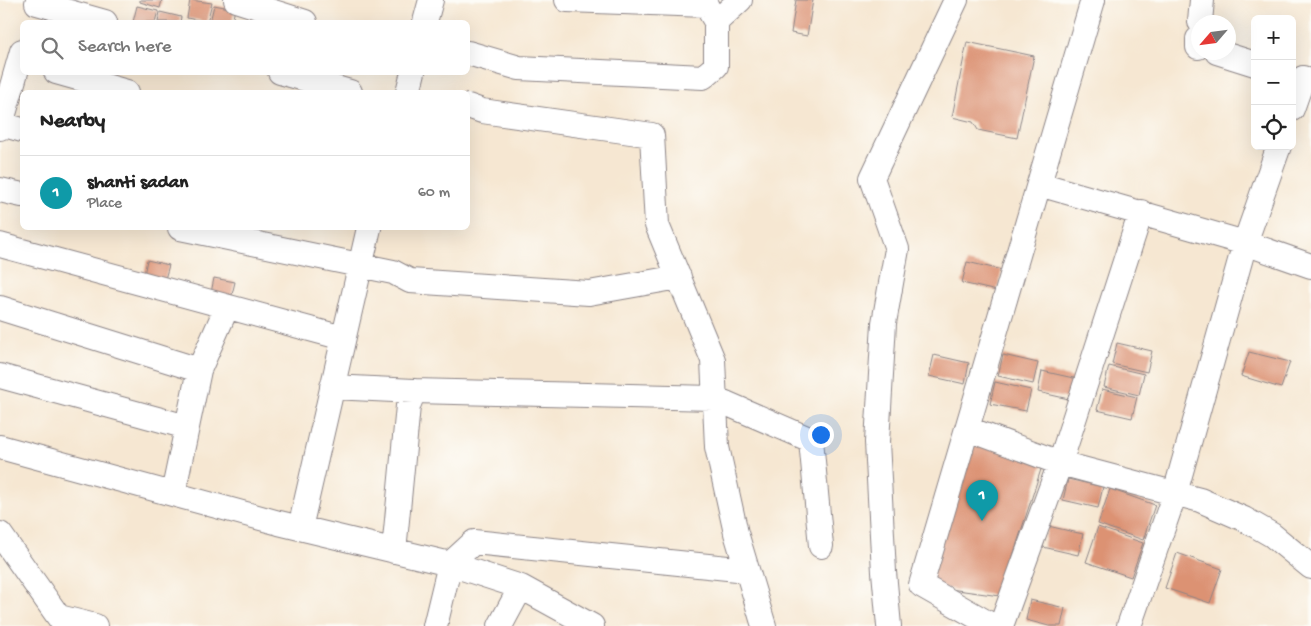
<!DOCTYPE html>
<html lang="en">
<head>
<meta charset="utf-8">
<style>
  :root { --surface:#fff; --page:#f6f6f6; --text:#222; --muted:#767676; --line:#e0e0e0; --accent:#b45309 }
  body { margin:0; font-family:"Gochi Hand",sans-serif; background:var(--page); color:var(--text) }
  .controls { position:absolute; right:15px; top:15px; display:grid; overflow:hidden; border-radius:8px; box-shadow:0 5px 20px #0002 }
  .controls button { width:45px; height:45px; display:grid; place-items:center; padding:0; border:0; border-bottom:1px solid var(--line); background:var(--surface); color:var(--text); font:25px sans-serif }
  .compass { position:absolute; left:1191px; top:15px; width:45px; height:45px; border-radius:50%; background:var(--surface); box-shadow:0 5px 20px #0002; rotate:242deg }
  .you { position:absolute; left:820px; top:434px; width:18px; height:18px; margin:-12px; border:4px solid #fff; border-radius:50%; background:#1a73e8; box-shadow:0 0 0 8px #1a73e833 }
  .badge { display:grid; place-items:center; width:32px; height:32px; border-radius:50%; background:var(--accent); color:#fff; font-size:16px; font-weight:700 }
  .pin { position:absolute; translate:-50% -41px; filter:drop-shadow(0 1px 2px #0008) }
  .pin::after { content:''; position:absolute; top:26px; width:18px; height:15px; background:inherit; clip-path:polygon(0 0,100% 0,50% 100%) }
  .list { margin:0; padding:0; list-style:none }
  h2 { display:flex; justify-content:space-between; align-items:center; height:65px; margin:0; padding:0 20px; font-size:21px }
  h2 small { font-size:16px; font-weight:400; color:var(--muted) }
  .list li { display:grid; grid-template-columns:32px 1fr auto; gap:15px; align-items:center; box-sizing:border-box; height:75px; padding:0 20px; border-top:1px solid var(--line) }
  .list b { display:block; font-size:19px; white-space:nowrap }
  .list p { margin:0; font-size:16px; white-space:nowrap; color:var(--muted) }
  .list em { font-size:16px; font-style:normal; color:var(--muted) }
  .icon { flex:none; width:28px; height:28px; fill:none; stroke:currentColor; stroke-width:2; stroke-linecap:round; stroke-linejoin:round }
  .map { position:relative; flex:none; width:1311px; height:626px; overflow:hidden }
  .search { position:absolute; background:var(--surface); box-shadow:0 5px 20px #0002; left:20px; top:20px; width:450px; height:55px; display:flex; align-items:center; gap:12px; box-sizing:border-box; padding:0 18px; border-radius:8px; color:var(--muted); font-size:19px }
  .panel { position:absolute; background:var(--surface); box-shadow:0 5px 20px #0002; left:20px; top:90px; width:450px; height:140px; border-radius:8px }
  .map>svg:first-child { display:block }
  .building { fill:#dc9273 }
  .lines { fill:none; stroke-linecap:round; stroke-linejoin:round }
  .minor-casing { stroke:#8c8486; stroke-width:26 }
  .minor { stroke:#fff; stroke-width:24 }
</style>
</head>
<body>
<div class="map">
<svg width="1311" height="626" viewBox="0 0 1311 626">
  <rect width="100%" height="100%" fill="#fdfcf7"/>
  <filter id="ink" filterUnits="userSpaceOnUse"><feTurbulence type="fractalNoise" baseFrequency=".02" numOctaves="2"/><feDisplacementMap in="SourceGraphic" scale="10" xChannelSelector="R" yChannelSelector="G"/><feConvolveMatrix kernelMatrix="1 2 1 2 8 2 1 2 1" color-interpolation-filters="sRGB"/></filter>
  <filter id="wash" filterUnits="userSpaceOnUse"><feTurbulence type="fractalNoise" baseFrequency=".0096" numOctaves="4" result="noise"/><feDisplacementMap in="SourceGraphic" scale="20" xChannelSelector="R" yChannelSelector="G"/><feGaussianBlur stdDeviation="1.12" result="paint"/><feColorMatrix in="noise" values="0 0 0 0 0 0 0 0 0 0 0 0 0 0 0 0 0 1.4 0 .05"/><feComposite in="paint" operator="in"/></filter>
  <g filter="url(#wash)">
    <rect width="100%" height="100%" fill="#f6e7d2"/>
    <g id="blocks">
      <path class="building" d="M140,0H162L160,8L140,2Z
        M190,0L212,3L207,22L187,18Z
        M796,0H813L807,36L791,33Z
        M214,5L235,9L232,22H210Z
        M137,6L158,11L155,22H133Z
        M160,12L181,17L180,22H158Z
        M967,42L1034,56L1017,138L978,130L973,122L952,117Z
        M147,260L169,265L163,286L143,280Z
        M967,262L1002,270L997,291L962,283Z
        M214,278L235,282L230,303L210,298Z
        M1117,343L1152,351L1147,372L1112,364Z
        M1249,352L1290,362L1281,388L1241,376Z
        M934,355L969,363L965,384L929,376Z
        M1003,355L1038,363L1033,384L998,376Z
        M1109,366L1144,374L1139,395L1104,387Z
        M1042,371L1078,379L1073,400L1038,392Z
        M995,382L1031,390L1026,411L990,404Z
        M1102,389L1137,397L1132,418L1097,410Z
        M968,429L1045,457L1000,596L921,585Z
        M1068,479L1103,487L1098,508L1063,500Z
        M1110,489L1155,505L1143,540L1098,524Z
        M1048,526L1083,534L1078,555L1043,547Z
        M1098,527L1143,543L1131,577L1086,562Z
        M1177,553L1222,569L1210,603L1165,588Z
        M1030,600L1065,608L1061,626H1049L1026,620Z"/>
    </g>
  </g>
  <g filter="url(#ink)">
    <use href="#blocks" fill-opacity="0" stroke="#8c8486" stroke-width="1"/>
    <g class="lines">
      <g class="minor-casing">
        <path id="minor" d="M236,0L305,22
          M37,3L105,22
          M425,22L431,0
          M716,22L740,0
          M1200,22L1202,0
          M1198,39V47
          M1217,52L1255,64
          M468,53L519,68L703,77L716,66V22L706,5L567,0
          M56,72L127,92
          M280,72L350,92
          M408,92L413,72
          M468,106L482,111L652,135L657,225L713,360L717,447L736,533L764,626
          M1292,109L1303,78
          M1,124L22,130
          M0,128L22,51
          M1039,184L1245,243L1311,266
          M0,190L22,195
          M180,228L393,272L410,281L589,293L679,277
          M0,245L343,338
          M0,308L199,370L227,307
          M0,376L187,427
          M332,387L414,391
          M968,429L1060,463L1200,500L1244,519L1272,535L1311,567
          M0,447L279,523L450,564L521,587L592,626
          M173,494L199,370
          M300,528L369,228
          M0,534L65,626
          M394,551L408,406L414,391L714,398L811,440L821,546
          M59,617L95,626
          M435,626L450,564L474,542L747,570
          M500,626L521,587
          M889,626L884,572L877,442L884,323L897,249L872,178L956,0
          M993,626L921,585L1093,0
          M1001,626L1060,463L1141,212
          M1129,626L1175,493L1245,243L1279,146"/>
      </g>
      <use href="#minor" class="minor"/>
    </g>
  </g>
</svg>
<div class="controls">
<button>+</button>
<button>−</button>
<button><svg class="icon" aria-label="locate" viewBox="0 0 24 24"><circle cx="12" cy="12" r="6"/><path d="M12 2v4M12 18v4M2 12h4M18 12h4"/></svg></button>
</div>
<svg class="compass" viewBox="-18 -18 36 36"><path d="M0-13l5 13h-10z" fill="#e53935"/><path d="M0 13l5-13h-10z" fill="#767676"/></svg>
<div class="you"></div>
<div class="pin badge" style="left:982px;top:521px;background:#0f9aa8">1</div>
<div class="search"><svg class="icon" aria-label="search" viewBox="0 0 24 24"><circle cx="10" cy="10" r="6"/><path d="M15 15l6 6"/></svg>Search here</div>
<section class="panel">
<h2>Nearby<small></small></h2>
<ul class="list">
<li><span class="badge" style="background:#0f9aa8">1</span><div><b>shanti sadan</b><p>Place</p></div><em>60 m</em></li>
</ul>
</section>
</div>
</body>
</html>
